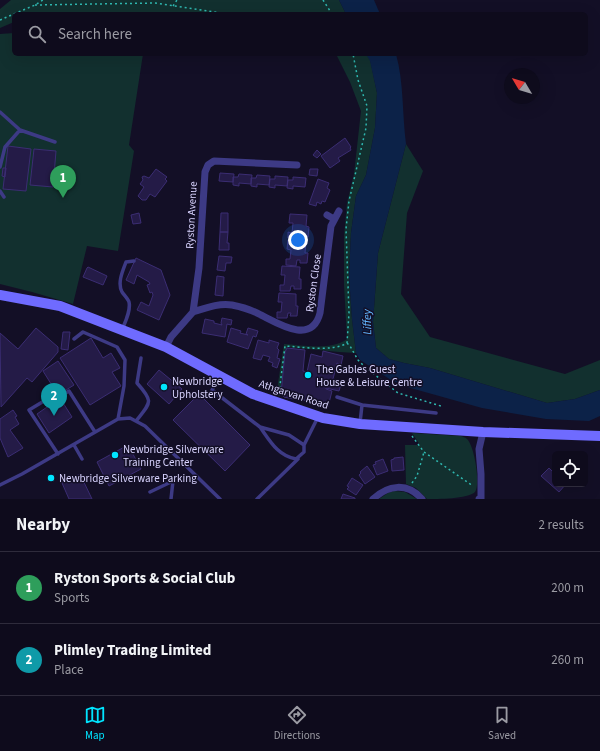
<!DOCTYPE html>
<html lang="en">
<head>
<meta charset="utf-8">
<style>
  :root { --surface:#0e0b1c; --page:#1c1929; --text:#f1f3f6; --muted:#9b9ba3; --line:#2e2b3b; --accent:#00e5ff }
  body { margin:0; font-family:"Source Sans 3",sans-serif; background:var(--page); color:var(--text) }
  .controls { position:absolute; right:12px; bottom:12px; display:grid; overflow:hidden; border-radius:6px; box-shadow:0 4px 16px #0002 }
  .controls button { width:36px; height:36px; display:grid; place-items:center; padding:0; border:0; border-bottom:1px solid var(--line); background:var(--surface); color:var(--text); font:20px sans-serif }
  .compass { position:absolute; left:504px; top:68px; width:36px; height:36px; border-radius:50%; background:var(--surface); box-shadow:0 4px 16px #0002; rotate:308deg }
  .you { position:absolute; left:298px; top:240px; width:14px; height:14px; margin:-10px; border:3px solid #fff; border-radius:50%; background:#1a73e8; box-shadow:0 0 0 6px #1a73e833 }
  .badge { display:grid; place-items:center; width:26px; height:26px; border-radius:50%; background:var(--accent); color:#fff; font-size:13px; font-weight:700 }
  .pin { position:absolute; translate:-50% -33px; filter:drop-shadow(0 1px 2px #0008) }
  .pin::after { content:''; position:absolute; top:21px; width:14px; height:12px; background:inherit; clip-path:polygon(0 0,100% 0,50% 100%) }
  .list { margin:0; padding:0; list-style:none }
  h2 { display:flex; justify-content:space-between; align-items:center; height:52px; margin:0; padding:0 16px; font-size:17px }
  h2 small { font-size:13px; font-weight:400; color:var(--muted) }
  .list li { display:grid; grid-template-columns:26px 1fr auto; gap:12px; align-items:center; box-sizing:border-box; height:72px; padding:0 16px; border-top:1px solid var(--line) }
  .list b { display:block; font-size:15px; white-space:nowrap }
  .list p { margin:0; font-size:13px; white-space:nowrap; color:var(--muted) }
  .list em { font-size:13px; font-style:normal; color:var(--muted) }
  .icon { flex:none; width:22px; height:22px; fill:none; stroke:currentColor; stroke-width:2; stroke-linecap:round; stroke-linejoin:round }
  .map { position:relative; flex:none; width:600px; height:499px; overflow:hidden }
  .search { position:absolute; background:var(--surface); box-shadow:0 4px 16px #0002; left:12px; right:12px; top:12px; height:44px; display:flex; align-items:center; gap:10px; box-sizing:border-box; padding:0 14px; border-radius:6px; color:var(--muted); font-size:15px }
  .sheet { height:196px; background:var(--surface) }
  nav { display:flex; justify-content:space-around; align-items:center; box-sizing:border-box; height:56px; border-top:1px solid var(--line); background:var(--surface); font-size:11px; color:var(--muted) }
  nav a { display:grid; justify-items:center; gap:2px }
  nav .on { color:var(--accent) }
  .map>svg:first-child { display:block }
  .green { fill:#12302f }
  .water { fill:#0c2248 }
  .building { fill:#241b47; stroke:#3b2d73 }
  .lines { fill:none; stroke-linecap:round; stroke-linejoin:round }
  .path { stroke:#2fb8b0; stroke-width:1.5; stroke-dasharray:2 3; stroke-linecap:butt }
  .lane { stroke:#3d3a85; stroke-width:3.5 }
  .street { stroke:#3d3a85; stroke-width:7 }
  .secondary { stroke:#6f6bff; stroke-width:10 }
  .poi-dot { fill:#00e5ff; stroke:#130f26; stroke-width:1.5 }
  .labels { text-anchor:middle; stroke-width:3; stroke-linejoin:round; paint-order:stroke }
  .street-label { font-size:11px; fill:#d9d4ff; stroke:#130f26 }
  .poi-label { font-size:11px; fill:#d9d4ff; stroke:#130f26; text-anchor:start }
  .water-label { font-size:12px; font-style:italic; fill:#62b6ff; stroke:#130f26 }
</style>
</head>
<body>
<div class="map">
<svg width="600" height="499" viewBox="0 0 600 499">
  <rect width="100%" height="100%" fill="#130f26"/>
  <path class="green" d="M11,0H339L346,14H14V22L0,28V9Z
    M14,33V54H143L129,145L134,151L118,251L87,246L73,304L32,292L0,284V34Z
    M336,54H367L370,59L377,93L375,128L366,175L356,196L351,233L349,276L352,319L356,353L339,352L288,347L285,352L280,396H276L284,344C301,345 332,351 347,339L344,285V236L347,203L354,174L361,111L350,82Z
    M406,144L423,171L407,213L401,294L430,337L565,374L600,360V390L575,399L547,403L430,368L404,363L389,359L376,348L373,322L378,253Z
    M412,433L461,436C463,437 465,437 467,439C474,445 481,484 475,492C468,499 437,499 427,499L416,488L406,484L405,445H420Z
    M394,491L405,492L417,499H379L388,493Z"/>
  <path class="water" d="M339,0H374L380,14H346Z
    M366,54H396C404,83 402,114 406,144L378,253L373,322L376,348L389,359L404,363L430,368L547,403L575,399L600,390V416L589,421L546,419L482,408L407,387L391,380L360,360L356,353L352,319L349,276L351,233L356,196L366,175L375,128L377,93L370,61Z"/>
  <path class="building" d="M345,138L351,147L350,148L351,150L338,158L340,161L330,168L321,156Z
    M8,146L31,149L26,191L3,189Z
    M34,149L56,151L53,187L30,185Z
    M317,150L321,154L317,158L313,155Z
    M3,168H6L5,177L2,176Z
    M156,169L167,177L165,179L167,181L155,197L150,194L146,200H142L138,196L144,187L140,184L143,180L142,177L144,176L149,178Z
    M310,169H318L317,176L309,175Z
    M220,173L234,174L233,182L219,181Z
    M239,174L252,175L251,184L239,183V186L233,185V177H238Z
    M257,175L270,176L269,185L257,184V187L251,186V178H256Z
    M275,176L288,177L287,186L275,185V188L269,187L270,179H275Z
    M293,177L306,178L305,187L293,186V189L287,188L288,180H293Z
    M318,179L329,183L327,188L330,190L325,202L322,201L321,204L317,202L316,206L309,204Z
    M139,213L141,223L133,224L131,215Z
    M221,213H228V232H220Z
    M290,214L307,215L306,226L309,227L308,237L301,236L302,234L299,233L298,239L288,238V232L292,233L293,223H289Z
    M220,232H228L227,243H229V250H219Z
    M288,240L306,242L305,253H308L307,263H300V260H297L296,266L286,265V259H290L291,250L287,249Z
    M219,256L232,257L231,263H226L225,271L217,270Z
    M136,258L161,270L170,295L159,320L137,310L141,302L149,306L153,295L152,292L150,293L147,285L150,284L149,282L137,275L134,284L126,280Z
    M282,266L300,267L299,279H301V289H294V286H291L290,291H280V285H284L285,275H281Z
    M88,267L107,276L103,285L83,277L87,268Z
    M217,276L224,277L223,296L215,295Z
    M279,293L296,294V306H298L297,316H290L291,313H288L287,318H277V312H281L282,302H278Z
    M222,318L232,320L231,325L227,324L225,337L202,333L205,319L214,321V323L222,325L221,323Z
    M36,328L58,347V352L32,382L27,378L1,407L0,333L18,349Z
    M231,328L241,331L240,333L248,335L246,334L248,328L258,331L256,337L253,336L248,349L227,342Z
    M63,332H70L68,350L61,349Z
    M91,338L103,358L111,353L120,368L112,372L121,386L90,405L60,358Z
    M258,340L269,343V340L279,343L277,348L279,350L277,358L280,359L277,368L272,366L273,363L268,361L270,357L263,355L261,360L253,358Z
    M287,348L305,350L303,371L307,372L311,354L322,357L323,351L343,356L341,365L337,363L333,379L342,381L339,391L326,388V389L332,391L328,407L300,399L298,400L284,397L281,394L285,352Z
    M58,361L74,385L58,395L43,371Z
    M159,370L182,389L169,404L147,384Z
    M199,394L250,445L225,471L173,420Z
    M60,398L72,417L49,433L37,414Z
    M13,410L17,416L15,417L19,424L10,430L23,448L8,457L0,438V419Z
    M128,445L141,469L109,486L97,462Z
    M403,457L404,470L392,471L391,460L394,459V458Z
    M383,459L388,471L377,475L373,465L376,464L375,462Z
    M367,466L375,477L365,484L359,475L361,473L360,472Z
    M549,468L555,474V484H566L559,492L541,476Z
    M80,474L92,499H69L62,483Z
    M352,478L363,485L356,495L347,489L349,487L347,486Z
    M343,494L355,498V499H341Z"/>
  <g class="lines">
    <path class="path" d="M323,0L332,14
      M35,5L155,3L228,14
      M173,6L177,0
      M14,14L35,5L43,0
      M0,20L14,14
      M347,343L350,346L358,360L365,367L398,393L441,406
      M279,393L285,346C302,347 333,352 347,343L349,313L346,229L349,201L366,128L367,106L358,80L353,54
      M412,436L424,452L473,486
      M412,483L417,476L424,452"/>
    <path class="lane" d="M0,112L20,130L55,142
      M0,167L5,147L20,130
      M0,191L4,197
      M122,330C125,322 131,311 129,302C128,299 124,295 122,292C117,283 123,270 126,262L134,261
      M74,339L83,332L117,347L125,360L124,386L118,419
      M219,377L212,390L260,427L289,435L304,445V452L296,459C278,456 270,441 260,427
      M337,397L362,405
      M136,421C151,402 154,402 137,383L141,358
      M360,423L362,405L436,413
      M74,445L82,459
      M304,445L318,417
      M58,454L29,410L54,395L56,399L69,391L95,432
      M0,485L22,474L118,419L130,418L145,426L220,499
      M150,492L173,481L171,499
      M257,499L298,459"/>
    <path class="street" d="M327,215L334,219
      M193,312C206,308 218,303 232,305C242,307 252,310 261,315C279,324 312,345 320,313L331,226L339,211
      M166,347L171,337L193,312L199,268L205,172L208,165L214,161L297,165
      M373,499C388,485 407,482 422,499
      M479,499H481V474L479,449L483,432"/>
    <path class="secondary" d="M0,295L60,306L166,347L253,394L323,418L360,424L483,432L600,436"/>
  </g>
  <g class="poi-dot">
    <circle cx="308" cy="375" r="4"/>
    <circle cx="164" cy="387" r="4"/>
    <circle cx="115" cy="455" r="4"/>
    <circle cx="51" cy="478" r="4"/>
  </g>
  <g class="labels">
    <g class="street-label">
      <text transform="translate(191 215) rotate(-87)" y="4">Ryston Avenue</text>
      <text transform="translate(313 283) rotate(-82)" y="4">Ryston Close</text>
      <text transform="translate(294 394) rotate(18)" y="4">Athgarvan Road</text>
    </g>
    <g class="poi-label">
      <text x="316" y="373">The Gables Guest<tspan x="316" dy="13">House &amp; Leisure Centre</tspan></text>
      <text x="172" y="385">Newbridge<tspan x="172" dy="13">Upholstery</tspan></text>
      <text x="123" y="453">Newbridge Silverware<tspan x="123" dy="13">Training Center</tspan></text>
      <text x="59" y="482">Newbridge Silverware Parking</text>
    </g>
    <g class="water-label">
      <text transform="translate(367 322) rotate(-91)" y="4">Liffey</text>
    </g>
  </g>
</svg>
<div class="controls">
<button><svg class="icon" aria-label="locate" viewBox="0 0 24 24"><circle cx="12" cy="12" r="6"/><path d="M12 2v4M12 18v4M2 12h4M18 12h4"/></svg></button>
</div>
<svg class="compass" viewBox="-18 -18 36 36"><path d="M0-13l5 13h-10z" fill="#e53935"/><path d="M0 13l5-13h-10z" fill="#9b9ba3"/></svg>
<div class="you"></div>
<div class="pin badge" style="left:63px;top:198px;background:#2e9e5b">1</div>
<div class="pin badge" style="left:54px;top:416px;background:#0f9aa8">2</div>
<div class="search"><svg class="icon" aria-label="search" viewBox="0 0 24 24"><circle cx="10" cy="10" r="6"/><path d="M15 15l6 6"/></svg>Search here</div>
</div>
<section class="sheet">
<h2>Nearby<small>2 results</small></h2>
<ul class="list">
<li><span class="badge" style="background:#2e9e5b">1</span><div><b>Ryston Sports &amp; Social Club</b><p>Sports</p></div><em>200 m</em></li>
<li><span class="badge" style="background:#0f9aa8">2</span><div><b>Plimley Trading Limited</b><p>Place</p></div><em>260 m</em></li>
</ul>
</section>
<nav>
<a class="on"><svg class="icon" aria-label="map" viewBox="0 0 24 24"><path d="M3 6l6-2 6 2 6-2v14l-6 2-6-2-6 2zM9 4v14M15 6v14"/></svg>Map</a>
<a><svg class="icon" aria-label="directions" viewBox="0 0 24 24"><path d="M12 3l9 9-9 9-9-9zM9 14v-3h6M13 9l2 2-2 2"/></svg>Directions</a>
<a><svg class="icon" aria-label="saved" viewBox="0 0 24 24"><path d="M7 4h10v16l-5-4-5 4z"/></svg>Saved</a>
</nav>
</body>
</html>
